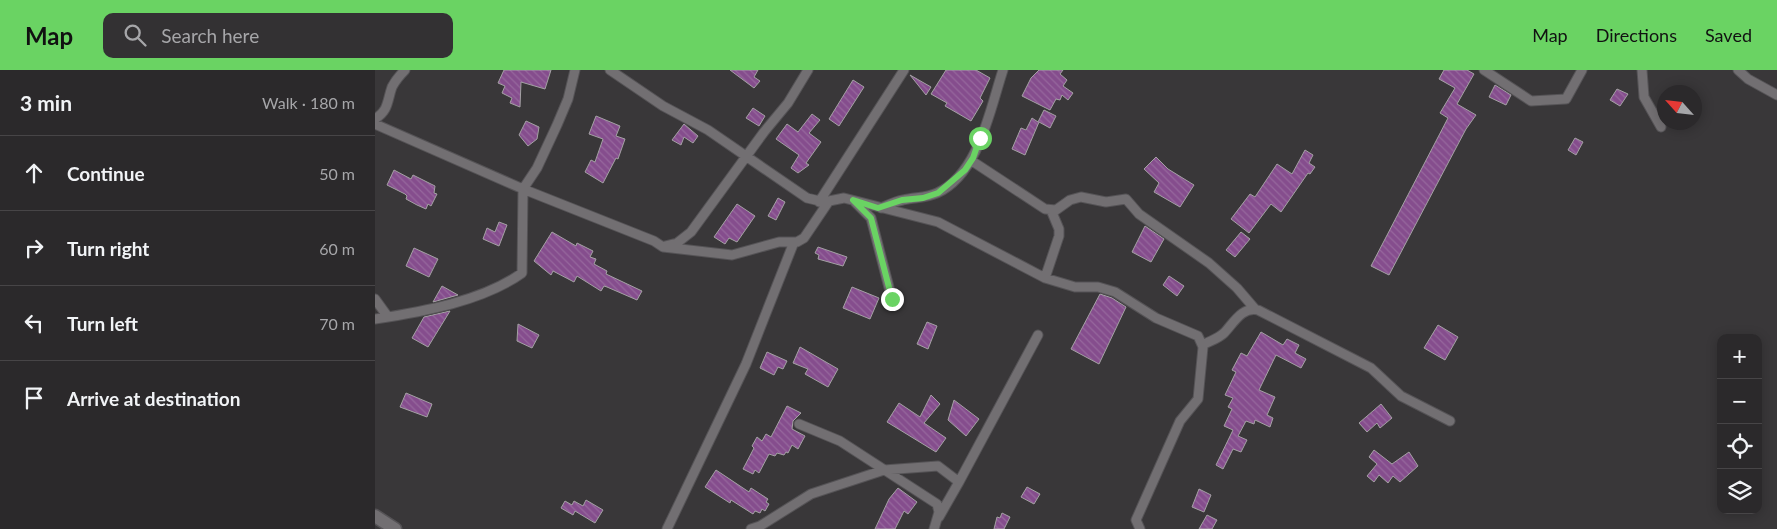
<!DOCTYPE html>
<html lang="en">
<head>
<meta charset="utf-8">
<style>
  :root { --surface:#2b292b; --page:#333133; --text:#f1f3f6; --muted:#a6a6a9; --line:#474547; --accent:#6ad363 }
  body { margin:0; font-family:Lato,sans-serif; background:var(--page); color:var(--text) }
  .controls { position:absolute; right:15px; bottom:15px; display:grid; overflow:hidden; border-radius:10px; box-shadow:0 2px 12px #0003 }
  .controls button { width:45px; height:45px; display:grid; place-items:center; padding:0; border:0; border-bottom:1px solid var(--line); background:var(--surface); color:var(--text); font:25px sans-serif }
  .compass { position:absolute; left:1282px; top:15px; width:45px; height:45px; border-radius:50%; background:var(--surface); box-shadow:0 2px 12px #0003; rotate:297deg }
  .stop { position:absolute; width:15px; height:15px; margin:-11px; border:4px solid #6ad363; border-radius:50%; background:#fff }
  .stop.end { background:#6ad363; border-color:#fff; box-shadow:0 1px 5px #0008 }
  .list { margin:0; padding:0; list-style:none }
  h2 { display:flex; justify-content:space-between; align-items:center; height:65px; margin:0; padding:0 20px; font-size:21px }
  h2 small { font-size:16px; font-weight:400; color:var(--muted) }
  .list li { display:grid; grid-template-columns:32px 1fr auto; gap:15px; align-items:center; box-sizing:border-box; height:75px; padding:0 20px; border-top:1px solid var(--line) }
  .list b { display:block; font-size:19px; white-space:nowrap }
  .list em { font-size:16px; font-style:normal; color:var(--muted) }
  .icon { flex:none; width:28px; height:28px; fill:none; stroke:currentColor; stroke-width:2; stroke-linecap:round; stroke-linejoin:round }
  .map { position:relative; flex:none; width:1402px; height:459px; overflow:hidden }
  header { display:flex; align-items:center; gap:30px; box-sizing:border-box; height:70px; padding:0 25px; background:var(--accent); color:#111 }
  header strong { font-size:24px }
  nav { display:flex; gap:28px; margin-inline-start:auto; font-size:18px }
  .search { width:350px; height:45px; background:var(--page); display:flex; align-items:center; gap:12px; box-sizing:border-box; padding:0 18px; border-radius:10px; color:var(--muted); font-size:19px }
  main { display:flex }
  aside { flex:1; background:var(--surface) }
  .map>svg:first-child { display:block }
  .building { fill:url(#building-back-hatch); stroke:#a4a1a4 }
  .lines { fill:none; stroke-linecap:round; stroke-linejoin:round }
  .minor-casing { stroke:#555356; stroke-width:11 }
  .secondary-casing { stroke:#555356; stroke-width:15 }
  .minor { stroke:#726f72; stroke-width:9 }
  .secondary { stroke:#726f72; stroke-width:12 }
  .route { stroke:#6ad363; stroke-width:6 }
</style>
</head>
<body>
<header>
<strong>Map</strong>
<div class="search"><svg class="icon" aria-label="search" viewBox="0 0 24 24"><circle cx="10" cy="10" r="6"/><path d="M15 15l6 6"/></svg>Search here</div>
<nav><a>Map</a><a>Directions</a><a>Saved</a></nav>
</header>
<main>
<aside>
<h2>3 min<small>Walk · 180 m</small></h2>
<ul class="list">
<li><svg class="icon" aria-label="ahead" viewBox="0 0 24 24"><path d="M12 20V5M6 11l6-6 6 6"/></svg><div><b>Continue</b></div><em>50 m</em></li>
<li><svg class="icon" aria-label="right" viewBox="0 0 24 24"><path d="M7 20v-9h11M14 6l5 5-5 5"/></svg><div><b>Turn right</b></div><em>60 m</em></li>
<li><svg class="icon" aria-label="left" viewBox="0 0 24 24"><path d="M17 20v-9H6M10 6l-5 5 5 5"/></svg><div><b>Turn left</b></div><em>70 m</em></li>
<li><svg class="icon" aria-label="arrive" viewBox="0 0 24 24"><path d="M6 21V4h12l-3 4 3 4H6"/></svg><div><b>Arrive at destination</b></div></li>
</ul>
</aside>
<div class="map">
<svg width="1402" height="459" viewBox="0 0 1402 459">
  <defs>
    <pattern id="building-back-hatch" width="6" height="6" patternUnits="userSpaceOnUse" patternTransform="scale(1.25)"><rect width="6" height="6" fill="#854d8d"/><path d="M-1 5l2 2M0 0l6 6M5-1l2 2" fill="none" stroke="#96679d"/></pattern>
  </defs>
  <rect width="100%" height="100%" fill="#393739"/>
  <path class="building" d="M129,0H176L170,19L146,12L145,37L135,33L137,28L127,23L130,16L123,13Z
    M355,0H383L379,7L385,11L379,18Z
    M571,0H601L615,8L605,28L608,31L596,51L570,36L572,33L556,24Z
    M664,0H688L685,4L692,10L688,16L698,23L693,30L687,25L685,30L681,29L675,40L647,26L656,8Z
    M1069,0H1092L1099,4L1082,34L1101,45L1091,59L1014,205L996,196L1073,48L1065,43L1080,18L1064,9Z
    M535,5L556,17L551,25Z
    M478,10L489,17L464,56L454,49Z
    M1120,15L1136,25L1131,35L1114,27Z
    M1242,19L1253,24L1245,36L1235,30Z
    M378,38L390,46L384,56L371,48Z
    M669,40L681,46L675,58L664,52L650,85L637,79L646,58L651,60L657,48L663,52Z
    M437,44L445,50L434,63L446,72L431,93L434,95L423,103L416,98L424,85L401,69L412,54L423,62Z
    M221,46L245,56L241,66L250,69L243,89L241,88L228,113L210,102L216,90L220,92L228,69L214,64Z
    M151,51L164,57L162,69L153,76L144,65Z
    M309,54L323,66L318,73L309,67L306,75L297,70Z
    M1200,68L1208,72L1201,85L1193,80Z
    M930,80L938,85L934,93L940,97L935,104L933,103L906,142L896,134L874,163L856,149L875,124L880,127L902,94L917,104Z
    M781,87L793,99L819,115L805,137L779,122L784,113L769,99Z
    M19,100L36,109L38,105L60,116L59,123L62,124L56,136L53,134L51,139L42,135L31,129L32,126L30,124L12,115Z
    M403,128L410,132L401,150L393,146Z
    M362,134L380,146L362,172L354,168L350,174L339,167Z
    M124,152L132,155L124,176L108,169L112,158L120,162Z
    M770,156L789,169L776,192L757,182Z
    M177,162L201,176L202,173L218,181L215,187L221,189L219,194L232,201L231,204L267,221L262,230L232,217L229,216L226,221L202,206L199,212L178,201L176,205L159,191Z
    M866,162L875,169L860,187L851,180Z
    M443,177L472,187L468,196L443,189L444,185L440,183Z
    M39,178L63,189L54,207L31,196Z
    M794,206L809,216L802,226L788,215Z
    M67,216L83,225L58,232Z
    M477,217L504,228L495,249L468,238Z
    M725,224L737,228L751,237L724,294L696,279Z
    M75,241L53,277L37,268L49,247Z
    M552,252L562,256L553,279L542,274Z
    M143,254L164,265L157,278L142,271Z
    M1063,255L1083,267L1070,290L1049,278Z
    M886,262L908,275L912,269L924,275L920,283L931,289L926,298L901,285L884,320L900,327L892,345L898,348L895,357L880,350L879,354L871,351L863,366L872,370L866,382L858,379L848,399L841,395L858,360L849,356L857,339L853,337L858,328L850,325L861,302L857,300L866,283L872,286Z
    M425,277L463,299L453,317L430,304L433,299L418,293Z
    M392,282L412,291L408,299L403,297L399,305L385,298Z
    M31,323L57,334L52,347L25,337Z
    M556,325L565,334L549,353L571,368L561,382L512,352L524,333L545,347Z
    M579,330L604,349L591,366L573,350Z
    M1006,334L1017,348L1005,358L1002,353L992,362L984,353Z
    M412,336L426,343L418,351L417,359L430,366L423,379L417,375L413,383L411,382L409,385L402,383L400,386L394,384L384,403L380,400L378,404L368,399L379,378L377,376L382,367L387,371L391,364L396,367Z
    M999,380L1017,394L1034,382L1043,396L1025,412L1018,406L1013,413L1004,405L999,412L992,406L1002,394L994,387Z
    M341,400L374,422L376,418L393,429L391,432L394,434L390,441L387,439L385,443L380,441L378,444L356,430L355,433L330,417Z
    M652,417L665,424L659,434L646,427Z
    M523,418L542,432L533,444L529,441L520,459H500L514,429Z
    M824,419L836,425L829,442L817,437Z
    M211,430L228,440L220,453L200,441L198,445L186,438L190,431L197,435L199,431L208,436Z
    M627,443L635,447L629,459H619L622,447L625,448Z
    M832,445L842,450L837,459H824Z"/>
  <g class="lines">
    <g class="minor-casing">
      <path id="minor" d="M235,0L288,36L333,60L432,128L449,132L469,128L563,152L670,208L700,217H723L740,222L781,248L823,266L828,277L823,329L805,351L761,450L765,459
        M1109,0L1156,31L1191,29L1207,0
        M1267,0L1269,27L1286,57
        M1363,0L1373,9L1402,25
        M0,49C14,40 12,31 17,17C20,11 25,5 30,0
        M0,54L148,119L279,171L288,177L357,185L404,172H422L429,168L454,131
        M597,91L670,139L681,140L695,130L706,127L731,132L751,129L764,144L834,193L862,218L880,239
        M444,132L529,0
        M480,132L496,148L517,229
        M506,138C513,135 521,131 528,130C540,127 551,128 562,123C604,104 615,39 628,0
        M290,176L302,173L316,162L389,62L413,33L433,0
        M670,208L684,166V159L676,140
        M0,229L13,247
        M0,249C47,242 108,231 147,203L148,119L162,98L182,55L193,29L200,0
        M828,275C834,271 843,269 849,263C858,254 867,236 883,240L996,298L1026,326L1075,351
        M424,354L465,371L562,434L564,442L559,459
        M584,412L663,265
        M292,459L371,294L419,172
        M376,459L385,456L436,424L509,400L563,396L584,412L564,447"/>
    </g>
    <g class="secondary-casing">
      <path id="secondary" d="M0,446L20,459"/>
    </g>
    <use href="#minor" class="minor"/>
    <use href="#secondary" class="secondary"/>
  </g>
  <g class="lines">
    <path class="route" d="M517,229L496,148L478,130L503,138L527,130L548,128L563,123L590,100L598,88L605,68"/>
  </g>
</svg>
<div class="controls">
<button>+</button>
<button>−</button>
<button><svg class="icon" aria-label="locate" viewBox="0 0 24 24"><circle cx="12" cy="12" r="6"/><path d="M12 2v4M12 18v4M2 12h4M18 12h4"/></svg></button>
<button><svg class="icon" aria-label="layers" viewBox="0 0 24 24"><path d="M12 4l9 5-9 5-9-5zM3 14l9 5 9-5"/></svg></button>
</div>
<svg class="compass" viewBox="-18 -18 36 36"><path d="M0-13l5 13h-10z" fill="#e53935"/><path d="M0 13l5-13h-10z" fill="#a6a6a9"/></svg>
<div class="stop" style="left:605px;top:68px"></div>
<div class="stop end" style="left:517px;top:229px"></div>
</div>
</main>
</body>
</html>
